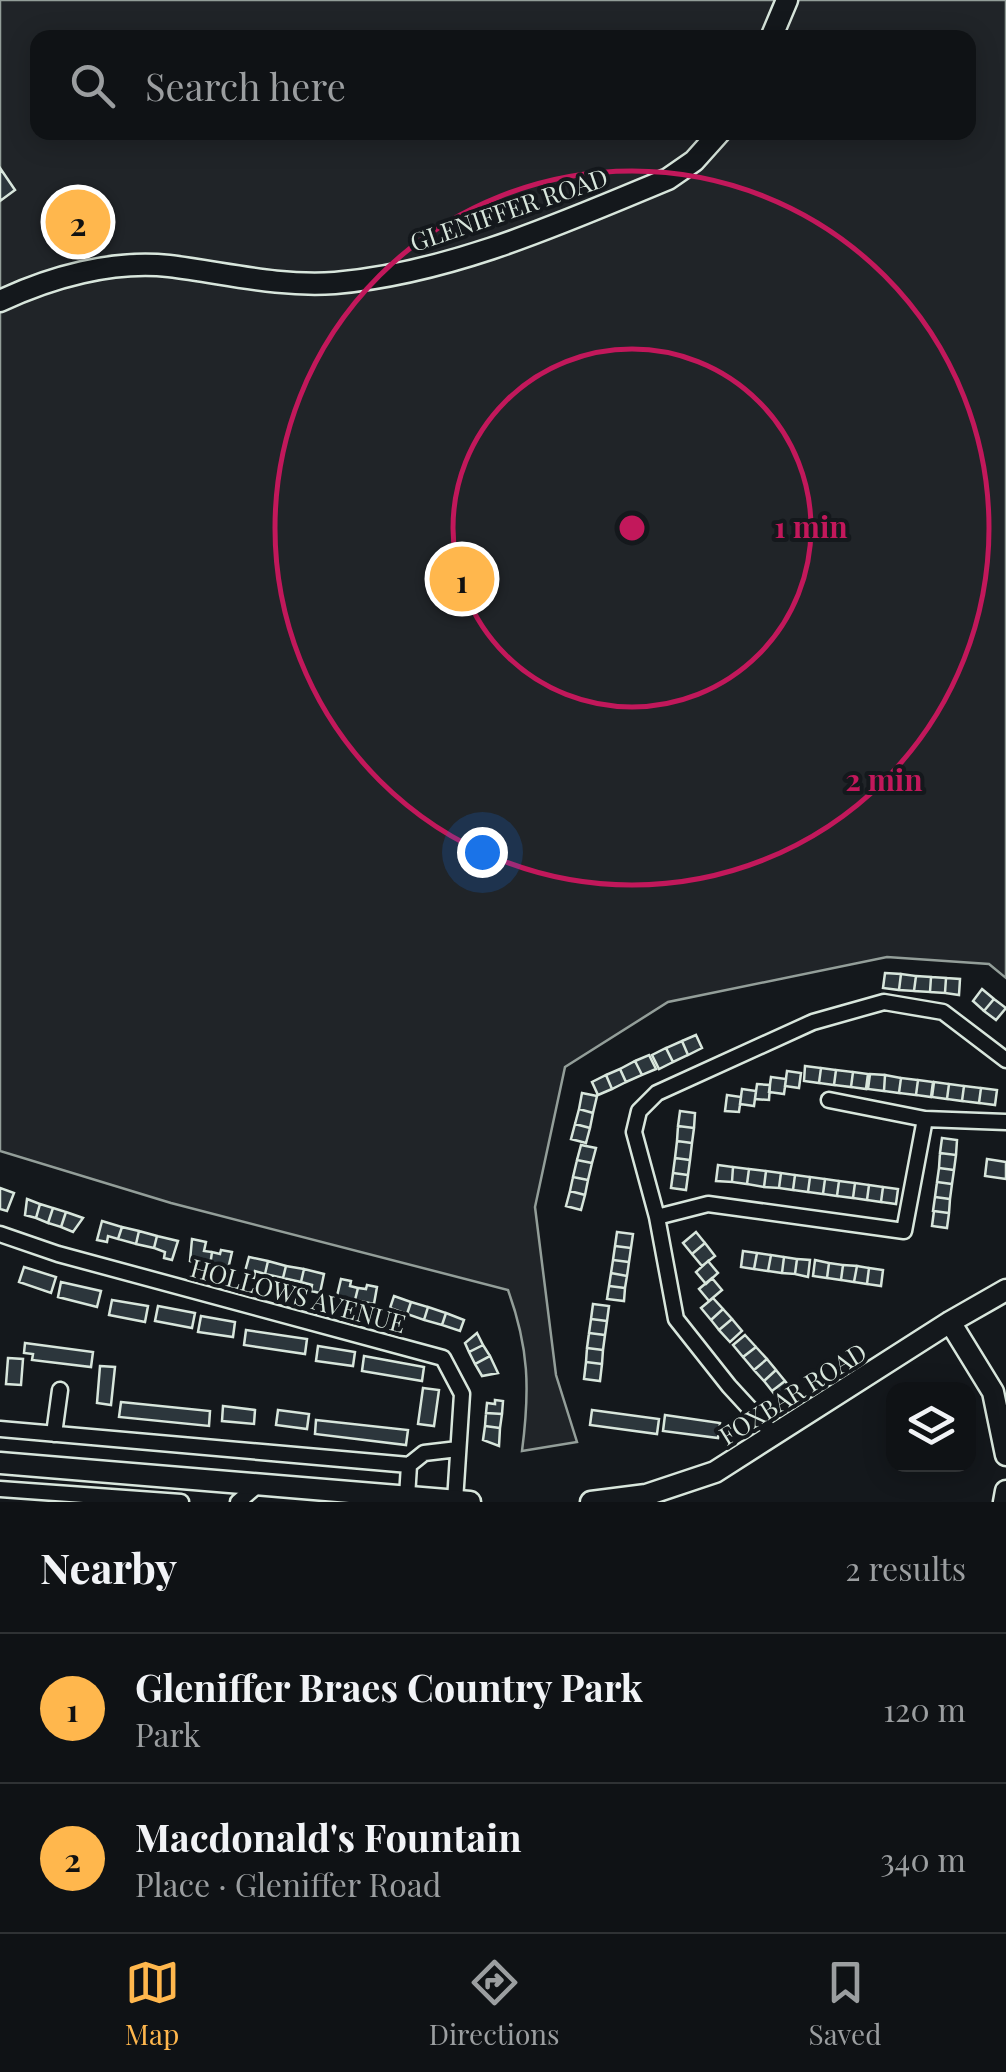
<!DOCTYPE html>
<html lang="en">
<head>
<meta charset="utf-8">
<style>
  :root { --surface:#0f1215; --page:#181b1e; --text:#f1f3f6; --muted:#9b9ea0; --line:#2f3234; --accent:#ffb74d }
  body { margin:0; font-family:"Playfair Display",serif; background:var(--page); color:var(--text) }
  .controls { position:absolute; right:30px; bottom:30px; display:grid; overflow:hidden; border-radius:20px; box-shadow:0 5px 25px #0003 }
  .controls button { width:90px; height:90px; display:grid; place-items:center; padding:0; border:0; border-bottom:2px solid var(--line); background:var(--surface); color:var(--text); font:50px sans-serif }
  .you { position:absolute; left:482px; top:852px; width:35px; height:35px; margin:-25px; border:8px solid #fff; border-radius:50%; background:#1a73e8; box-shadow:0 0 0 15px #1a73e833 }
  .badge { display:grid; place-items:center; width:65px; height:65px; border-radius:50%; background:var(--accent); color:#111; font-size:32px; font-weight:700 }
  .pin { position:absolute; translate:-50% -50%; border:5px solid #fff; box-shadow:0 2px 10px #0006 }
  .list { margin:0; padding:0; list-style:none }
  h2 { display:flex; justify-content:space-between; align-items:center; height:130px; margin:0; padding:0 40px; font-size:42px }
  h2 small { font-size:32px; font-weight:400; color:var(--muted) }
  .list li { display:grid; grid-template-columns:65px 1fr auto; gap:30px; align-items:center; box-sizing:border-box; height:150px; padding:0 40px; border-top:2px solid var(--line) }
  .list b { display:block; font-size:38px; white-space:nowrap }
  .list p { margin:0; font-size:32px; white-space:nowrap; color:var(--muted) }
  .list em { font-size:32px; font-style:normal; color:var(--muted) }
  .icon { flex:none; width:55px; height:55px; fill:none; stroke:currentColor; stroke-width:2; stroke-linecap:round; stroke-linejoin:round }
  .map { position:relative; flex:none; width:1006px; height:1502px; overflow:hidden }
  .search { position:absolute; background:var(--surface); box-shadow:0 5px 25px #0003; left:30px; right:30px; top:30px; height:110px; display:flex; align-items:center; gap:25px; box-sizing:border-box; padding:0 35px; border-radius:20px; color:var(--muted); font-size:38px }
  .sheet { height:430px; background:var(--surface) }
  nav { display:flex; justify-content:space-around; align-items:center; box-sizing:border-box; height:140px; border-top:2px solid var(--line); background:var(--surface); font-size:28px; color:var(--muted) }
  nav a { display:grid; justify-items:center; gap:5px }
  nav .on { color:var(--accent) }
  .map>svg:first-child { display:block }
  .green { fill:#202428; stroke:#939e99; stroke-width:2.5; fill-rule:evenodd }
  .building { fill:#2c363c; stroke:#d8e6dc; stroke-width:2.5 }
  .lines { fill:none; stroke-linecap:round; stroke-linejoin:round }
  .street-casing { stroke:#d8e6dc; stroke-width:19 }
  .secondary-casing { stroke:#d8e6dc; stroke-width:25 }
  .street { stroke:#14181c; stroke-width:14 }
  .secondary { stroke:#14181c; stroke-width:20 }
  .ring { fill:none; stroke:#c2185b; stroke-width:5 }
  .labels { text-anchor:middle; stroke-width:8; stroke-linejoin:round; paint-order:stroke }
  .street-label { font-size:25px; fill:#d8e6dc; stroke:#14181c }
  .centre { fill:#c2185b; stroke:#14181c; stroke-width:5 }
  .ring-label { font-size:30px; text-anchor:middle; font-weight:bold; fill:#c2185b; stroke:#14181c; stroke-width:8; stroke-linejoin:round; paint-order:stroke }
</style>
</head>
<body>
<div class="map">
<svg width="1006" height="1502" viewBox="0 0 1006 1502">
  <rect width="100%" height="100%" fill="#14181c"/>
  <path class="green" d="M0,0H1006V978L989,964L887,957L668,1002L565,1067L535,1207L556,1375L577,1442L522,1451C530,1389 529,1348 508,1290L171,1203L0,1151ZM38,38H968V132H38Z"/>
  <path class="building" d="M0,168L15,190L0,201Z
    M885,973L901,974L899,990L883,988Z
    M901,974L916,976L914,991L899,990Z
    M916,976L931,977L930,992L914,991Z
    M931,977L946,978L945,993L930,992Z
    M946,978L960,979L959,995L945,993Z
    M982,989L994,999L984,1011L973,1001Z
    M994,999L1006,1008L996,1020L984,1011Z
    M696,1035L702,1048L688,1055L682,1041Z
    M682,1041L688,1055L673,1062L666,1048Z
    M666,1048L673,1062L659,1069L652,1055Z
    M649,1055L656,1069L642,1075L635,1061Z
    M635,1061L642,1075L626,1082L620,1069Z
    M805,1066L821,1068L819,1083L804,1081Z
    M821,1068L836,1070L834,1085L819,1083Z
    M620,1069L626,1082L612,1089L606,1075Z
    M836,1070L853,1072L851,1087L834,1085Z
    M787,1071L801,1073L799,1088L785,1086Z
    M853,1072L868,1074L866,1089L851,1087Z
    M870,1074L885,1075L884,1091L868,1089Z
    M606,1075L612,1089L598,1095L592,1082Z
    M885,1075L901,1078L899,1093L884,1091Z
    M771,1077L786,1079L784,1094L769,1092Z
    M901,1078L918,1080L916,1095L899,1093Z
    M918,1080L933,1082L931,1097L916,1095Z
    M934,1082L949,1084L947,1099L932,1097Z
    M757,1084L770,1085L769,1100L755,1099Z
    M949,1084L964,1086L962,1101L947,1099Z
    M964,1086L981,1088L979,1103L962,1101Z
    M981,1088L997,1090L995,1105L979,1103Z
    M742,1089L756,1091L754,1106L740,1104Z
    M582,1093L597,1096L593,1113L579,1109Z
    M727,1095L741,1097L739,1112L725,1111Z
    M579,1109L593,1113L590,1128L575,1124Z
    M680,1111L695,1113L694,1128L678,1126Z
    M575,1124L590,1128L586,1143L571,1139Z
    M678,1126L694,1128L692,1143L677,1141Z
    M942,1138L957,1140L956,1155L940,1153Z
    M677,1141L692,1143L690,1160L675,1158Z
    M581,1145L596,1148L592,1163L577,1160Z
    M940,1153L956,1155L954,1170L939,1168Z
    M675,1158L690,1160L688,1175L673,1173Z
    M987,1159L1006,1162V1179L985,1176Z
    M577,1160L592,1163L588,1180L573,1177Z
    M718,1165L733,1167L732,1182L716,1181Z
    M733,1167L749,1169L747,1184L732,1182Z
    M939,1168L954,1170L952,1184L937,1182Z
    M749,1169L766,1171L764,1187L747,1184Z
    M766,1171L781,1173L779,1188L764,1187Z
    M673,1173L688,1175L686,1190L671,1188Z
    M781,1173L795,1175L793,1190L779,1188Z
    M795,1175L810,1177L808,1192L793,1190Z
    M573,1177L588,1180L585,1195L570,1191Z
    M810,1177L825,1179L823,1194L808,1192Z
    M825,1179L839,1181L837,1196L823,1194Z
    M839,1181L855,1183L853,1198L837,1196Z
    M937,1182L952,1184L950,1199L935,1197Z
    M855,1183L869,1185L867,1200L853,1198Z
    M869,1185L883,1187L881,1202L867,1200Z
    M883,1187L898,1189L896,1204L881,1202Z
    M0,1188L14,1193L7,1211L0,1209Z
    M570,1191L585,1195L581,1210L566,1206Z
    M935,1197L950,1199L949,1213L933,1211Z
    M27,1199L40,1204L36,1218L25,1215Z
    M40,1204L53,1208L48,1223L36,1218Z
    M53,1208L66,1212L61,1227L48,1223Z
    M934,1211L949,1213L947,1228L932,1226Z
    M66,1212L83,1218L73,1232L61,1227Z
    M102,1221L122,1227L118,1239L108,1236L107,1242L97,1240Z
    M122,1227L139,1231L136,1244L118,1239Z
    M139,1231L157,1236L154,1248L136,1244Z
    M617,1232L633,1234L631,1248L615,1246Z
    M696,1232L705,1243L692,1254L683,1243Z
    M157,1236L178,1241L172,1260L164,1258L165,1252L154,1248Z
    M192,1239L206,1242L204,1251L212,1252L210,1266L190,1261Z
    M705,1243L715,1256L702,1266L692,1254Z
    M615,1246L631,1248L629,1262L613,1260Z
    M221,1250L232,1252L228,1269L210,1266L212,1252L220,1254Z
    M743,1251L757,1253L754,1269L741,1267Z
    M757,1253L771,1255L768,1271L754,1269Z
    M771,1255L784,1257L782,1273L768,1271Z
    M249,1257L268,1261L265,1274L255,1271L254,1278L244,1275Z
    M784,1257L797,1259L795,1274L782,1273Z
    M797,1259L810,1260L808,1277L795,1274Z
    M613,1260L629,1262L627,1276L611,1273Z
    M815,1260L829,1263L827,1278L813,1276Z
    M268,1261L286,1266L283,1278L265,1274Z
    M708,1261L718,1273L706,1284L696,1272Z
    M829,1263L843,1265L841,1280L827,1278Z
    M843,1265L857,1266L854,1282L841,1280Z
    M286,1266L304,1269L301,1282L283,1278Z
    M857,1266L869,1268L867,1284L854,1282Z
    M24,1267L56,1277L51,1293L19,1282Z
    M869,1268L883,1270L881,1286L867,1284Z
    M304,1269L324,1274L320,1293L311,1291L312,1285L301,1282Z
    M611,1273L627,1276L625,1288L609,1286Z
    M712,1278L722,1290L709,1301L699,1289Z
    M341,1279L351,1281L350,1286L358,1288L355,1300L337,1296Z
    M61,1282L101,1291L97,1307L58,1297Z
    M367,1285L377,1287L374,1304L355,1300L358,1288L366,1289Z
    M609,1286L625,1288L624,1301L607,1299Z
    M394,1296L411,1302L407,1314L390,1308Z
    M713,1298L723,1309L711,1320L701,1308Z
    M112,1300L148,1306L145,1322L109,1315Z
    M411,1302L428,1307L424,1320L407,1314Z
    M593,1304L609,1306L607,1321L591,1319Z
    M158,1306L195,1313L192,1328L155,1321Z
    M428,1307L446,1313L442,1325L424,1320Z
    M723,1309L732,1319L719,1330L711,1320Z
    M446,1313L464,1320L460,1331L442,1325Z
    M201,1316L235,1322L233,1337L198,1332Z
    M591,1319L607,1321L605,1335L589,1333Z
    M732,1319L742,1331L730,1342L719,1330Z
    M246,1330L307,1339L305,1354L244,1345Z
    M477,1333L483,1345L469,1352L465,1343Z
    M589,1333L605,1335L603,1350L587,1348Z
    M745,1335L756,1347L743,1357L733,1345Z
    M25,1343L93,1352L91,1367L32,1360L33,1354L24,1353Z
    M483,1345L490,1356L475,1364L469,1352Z
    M318,1346L355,1352L353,1366L316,1361Z
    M756,1347L767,1359L754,1370L743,1357Z
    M587,1348L603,1350L602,1364L586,1362Z
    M364,1356L424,1367L422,1381L362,1371Z
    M490,1356L498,1373L482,1376L475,1364Z
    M8,1358L23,1359L21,1385L6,1384Z
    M767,1359L776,1370L764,1381L754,1370Z
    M586,1362L602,1364L600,1381L584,1379Z
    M100,1366L115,1367L111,1405L97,1403Z
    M776,1370L785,1381L772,1391L764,1381Z
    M785,1381L795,1393L782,1404L772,1391Z
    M423,1388L439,1390L434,1426L418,1424Z
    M495,1400L503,1401L502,1414L486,1413L487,1403L495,1404Z
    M121,1402L210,1411L209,1426L119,1417Z
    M223,1406L255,1410L254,1424L222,1421Z
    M278,1410L309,1414L307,1429L276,1425Z
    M592,1410L659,1419L657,1434L590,1425Z
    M486,1413L502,1414L500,1428L485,1426Z
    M665,1415L720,1423L718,1438L663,1431Z
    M316,1420L408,1430L406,1445L315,1434Z
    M485,1426L500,1428L499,1446L483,1440Z"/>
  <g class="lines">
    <g class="street-casing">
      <path id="street" d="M829,1100L925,1119
        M657,1217L708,1204L904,1231L925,1119L1006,1122
        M0,1234L58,1254L443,1358L462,1394L455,1501
        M0,1429L409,1465L424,1453L458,1449
        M54,1434L60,1390
        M775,1436L729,1386L676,1319L657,1217L634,1132L639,1111L657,1093L813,1022L884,1002L943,1012L1006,1060
        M0,1489L181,1502
        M407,1497L409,1465
        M238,1502L259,1484"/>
    </g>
    <g class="secondary-casing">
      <path id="secondary" d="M771,38L787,0
        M0,301C51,277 112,260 169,266C226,273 278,287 335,283C451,273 562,223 668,179L694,161L720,132
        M950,1322L993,1392L1006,1455
        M0,1463L470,1502
        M591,1502L646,1495L715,1472L950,1322L1006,1290
        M1004,1502L1006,1491"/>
    </g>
    <use href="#street" class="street"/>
    <use href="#secondary" class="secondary"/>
  </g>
  <g class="ring">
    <circle cx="632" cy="528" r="179"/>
    <circle cx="632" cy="528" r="357"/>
  </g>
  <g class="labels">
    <g class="street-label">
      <text transform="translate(509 210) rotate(-19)" y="9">GLENIFFER ROAD</text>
      <text transform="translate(298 1296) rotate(15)" y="9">HOLLOWS AVENUE</text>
      <text transform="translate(793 1394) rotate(-32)" y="9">FOXBAR ROAD</text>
    </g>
  </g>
  <circle cx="632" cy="528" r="15" class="centre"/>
  <g class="ring-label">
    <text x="811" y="538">1 min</text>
    <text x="884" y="791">2 min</text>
  </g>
</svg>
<div class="controls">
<button><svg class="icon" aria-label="layers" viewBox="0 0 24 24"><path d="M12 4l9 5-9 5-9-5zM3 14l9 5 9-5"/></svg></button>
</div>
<div class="you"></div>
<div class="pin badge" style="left:462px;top:579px">1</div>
<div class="pin badge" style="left:78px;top:222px">2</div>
<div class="search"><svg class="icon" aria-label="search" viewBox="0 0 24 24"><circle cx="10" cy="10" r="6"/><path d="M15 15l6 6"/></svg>Search here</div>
</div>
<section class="sheet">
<h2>Nearby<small>2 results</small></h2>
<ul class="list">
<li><span class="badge">1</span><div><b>Gleniffer Braes Country Park</b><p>Park</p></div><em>120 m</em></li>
<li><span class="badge">2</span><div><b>Macdonald's Fountain</b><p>Place · Gleniffer Road</p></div><em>340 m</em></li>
</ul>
</section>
<nav>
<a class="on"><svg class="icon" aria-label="map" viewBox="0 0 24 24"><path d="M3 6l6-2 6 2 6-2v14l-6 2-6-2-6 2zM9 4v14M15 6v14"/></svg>Map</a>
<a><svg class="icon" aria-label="directions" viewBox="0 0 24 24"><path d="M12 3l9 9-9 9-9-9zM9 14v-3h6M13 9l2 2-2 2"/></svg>Directions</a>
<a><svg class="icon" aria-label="saved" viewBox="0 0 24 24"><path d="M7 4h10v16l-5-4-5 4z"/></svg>Saved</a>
</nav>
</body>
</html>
